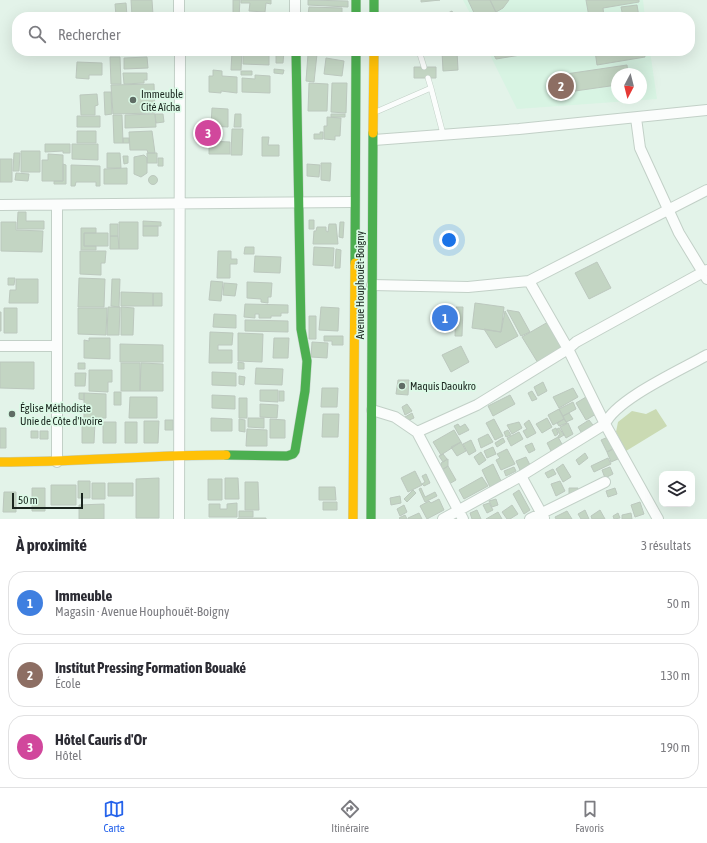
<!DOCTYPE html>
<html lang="fr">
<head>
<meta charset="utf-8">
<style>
  :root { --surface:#fff; --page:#f2f2f3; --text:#2b2b33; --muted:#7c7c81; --line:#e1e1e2; --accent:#2563eb }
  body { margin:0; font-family:"Asap Condensed",sans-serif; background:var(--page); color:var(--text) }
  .controls { position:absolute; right:12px; bottom:12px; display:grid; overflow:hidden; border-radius:8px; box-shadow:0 4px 16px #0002 }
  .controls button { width:36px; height:36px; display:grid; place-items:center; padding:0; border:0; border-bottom:1px solid var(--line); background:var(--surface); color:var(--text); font:20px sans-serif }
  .compass { position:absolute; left:611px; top:68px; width:36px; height:36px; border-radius:50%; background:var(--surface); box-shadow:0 4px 16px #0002; rotate:187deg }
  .scale { position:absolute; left:12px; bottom:10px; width:71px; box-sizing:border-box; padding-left:4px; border:2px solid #1a251e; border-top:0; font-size:11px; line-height:14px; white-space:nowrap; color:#1a251e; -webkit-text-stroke:3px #dcfae7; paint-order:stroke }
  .you { position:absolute; left:449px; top:240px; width:14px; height:14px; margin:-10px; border:3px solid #fff; border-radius:50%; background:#1a73e8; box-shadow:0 0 0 6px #1a73e833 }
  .badge { display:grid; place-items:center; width:26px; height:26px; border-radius:50%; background:var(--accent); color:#fff; font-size:13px; font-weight:700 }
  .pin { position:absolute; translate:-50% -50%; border:2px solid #fff; box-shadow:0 1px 4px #0006 }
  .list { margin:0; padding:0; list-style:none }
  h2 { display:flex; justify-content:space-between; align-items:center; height:52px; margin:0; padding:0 16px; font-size:17px }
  h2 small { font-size:13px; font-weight:400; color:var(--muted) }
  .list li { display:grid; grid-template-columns:26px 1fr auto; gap:12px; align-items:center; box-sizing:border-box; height:64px; margin:0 8px 8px; padding:0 8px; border:1px solid var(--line); border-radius:16px }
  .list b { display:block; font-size:15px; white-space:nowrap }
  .list p { margin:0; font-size:13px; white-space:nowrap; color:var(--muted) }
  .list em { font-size:13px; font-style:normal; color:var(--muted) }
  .icon { flex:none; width:22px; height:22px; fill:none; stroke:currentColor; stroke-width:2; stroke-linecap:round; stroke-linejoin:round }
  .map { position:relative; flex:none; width:707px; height:519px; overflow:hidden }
  .search { position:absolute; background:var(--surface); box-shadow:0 4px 16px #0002; left:12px; right:12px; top:12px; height:44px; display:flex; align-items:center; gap:10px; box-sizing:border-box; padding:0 14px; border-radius:16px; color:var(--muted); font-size:15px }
  .sheet { height:268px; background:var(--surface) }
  nav { display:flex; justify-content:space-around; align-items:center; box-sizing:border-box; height:56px; border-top:1px solid var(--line); background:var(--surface); font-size:11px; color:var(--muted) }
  nav a { display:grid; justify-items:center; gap:2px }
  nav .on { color:var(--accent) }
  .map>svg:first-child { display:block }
  .built { fill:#d8f4e3; fill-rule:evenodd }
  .green { fill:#cadab3 }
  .building { fill:#c3d5c3; stroke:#bcc8be }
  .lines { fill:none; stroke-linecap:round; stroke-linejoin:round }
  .lane-casing { stroke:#c2d0c7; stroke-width:6 }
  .street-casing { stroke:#c2d0c7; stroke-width:12 }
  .fast-casing { stroke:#c2d0c7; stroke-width:10 }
  .slow-casing { stroke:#c2d0c7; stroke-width:10 }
  .lane { stroke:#fbfdfc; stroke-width:5 }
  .street { stroke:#fbfdfc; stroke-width:10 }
  .fast { stroke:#4caf50; stroke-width:9 }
  .slow { stroke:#ffc107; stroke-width:9 }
  .poi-dot { fill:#606d65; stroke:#dcfae7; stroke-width:1.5 }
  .labels { text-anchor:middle; stroke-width:3.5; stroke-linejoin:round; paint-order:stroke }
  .poi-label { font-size:11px; fill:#1a251e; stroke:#dcfae7; text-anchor:start }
  .street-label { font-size:11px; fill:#1a251e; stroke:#dcfae7 }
</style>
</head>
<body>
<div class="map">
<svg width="707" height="519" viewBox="0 0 707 519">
  <rect width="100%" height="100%" fill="#e3f3e9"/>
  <path class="built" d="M463,0H643L645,17H472Z
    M488,51H650L657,99L517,109ZM617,74H641V98H617Z"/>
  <path class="green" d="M656,409L667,426L626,451L616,432L618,422L632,411L646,414Z"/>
  <path class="building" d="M131,0H152L153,15L132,16Z
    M233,0H240L239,17H233Z
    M241,0H271V4L266,3L265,12L249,11L250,3H241Z
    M308,0L348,1V7L308,5Z
    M421,0H440L421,2Z
    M468,0H490L498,17H476Z
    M490,0H509L503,8L496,12Z
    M586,0H639V2L603,8L604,17H589Z
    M126,3L127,16H116L115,4Z
    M637,5L639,17H623L621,7Z
    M309,7L342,8V16L308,15Z
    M452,11L455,17H440Z
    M232,51H242L241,70H231Z
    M243,51L269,52V65L243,64Z
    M276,51H284L283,63H276Z
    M326,51H337V54H325Z
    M442,51H457L458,70L443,71Z
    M492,51H539V52L496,59Z
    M595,51H644L645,57L597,65Z
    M308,54H317L314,82L306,81Z
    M110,57H120L121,84H111Z
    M147,57L148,68L124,69V58Z
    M326,58L344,61L342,76L324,74Z
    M77,62L102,63V75H89V79L76,78Z
    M627,65L628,74H617V85L561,93L559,75Z
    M414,67H436V78H414Z
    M274,69L284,70L283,74L274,73Z
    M213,70L222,71V76L237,77V93L221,91V93L209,92V76H213Z
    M241,71H252V75H241Z
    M123,73H147V80H144V83L124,84Z
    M255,75L270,76V93L242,92V78L255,79Z
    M309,83L328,84L327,111H308Z
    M332,83H347L346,113L331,112Z
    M154,84L155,113L113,114L111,85Z
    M104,92H111L112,114L105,115Z
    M97,94L98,105L95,106V115H81L80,95Z
    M212,108L228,109V127L211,126Z
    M155,114H163L164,122L156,123Z
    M155,114L156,127L125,128V115Z
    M235,114H241V127H234Z
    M331,114H345V117H331Z
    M113,115H122L123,143H114Z
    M77,116H100V127H77Z
    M327,117L341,118L340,136H335V140L324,139V126H327Z
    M232,129H243L242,155H231Z
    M77,131H96V143H77Z
    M152,131L155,153H148L147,150H130L129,132Z
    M320,132H323V139H314V134H320Z
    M262,137H269L268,145H279V156H262Z
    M123,138H129V143H123Z
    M209,141L230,142V154H209Z
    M45,144H70V153H63V151L45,152Z
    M72,144H98V160L72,159Z
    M21,151H40V172H21Z
    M14,153H20L19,171H13Z
    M107,153H120L121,168H107Z
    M147,153H157V163H147Z
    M48,154L63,155V181H42V160H48Z
    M144,155L147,158V173L141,177L134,174V157Z
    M123,156H128V163L124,164Z
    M158,158H163V166H158Z
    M0,159H12V182H0Z
    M321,163H331L330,181L321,180Z
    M63,164L66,165V184H54V181H63Z
    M307,164L320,165L319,177L307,176Z
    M71,165L100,166V186H96V182H76L75,186H71Z
    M127,168V184H104V169Z
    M16,173L29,174L28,181L15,180Z
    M148.5 180a4.5 4.5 0 1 1 9 0a4.5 4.5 0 1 1-9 0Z
    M18,212H26V221H44V229H17Z
    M309,220H314V229H309Z
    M143,221L161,222V226H143Z
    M1,222H16V230L43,231L42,252L1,251Z
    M119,222H138V249H119Z
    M340,222H344L343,238L339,237Z
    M110,224H118V236H110Z
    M329,224H336L338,244H313L314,231H316L317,227H326V231L328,232Z
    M143,226H158V236H143Z
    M81,228H96V233H84V246H96V250H81Z
    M84,233H108V246H84Z
    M110,236H118L119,249H110Z
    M245,247H254V254H244Z
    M314,247L334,248L333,266L313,265Z
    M336,249L341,250L340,268H335Z
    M80,251H106L105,263H101V275L80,274Z
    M218,251H231V259H237V264H230V278H217Z
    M255,256L281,257L280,273L254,272Z
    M597,262L611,288L589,299L575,273Z
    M8,278H15L14,285H8Z
    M79,278L105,279L104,307H78Z
    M16,279H38V303H9L10,290H16Z
    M112,279H120L119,307L111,306Z
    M211,281L223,282L221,301L209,300Z
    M247,282L272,283L271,297H268V303L261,302V299L247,298Z
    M224,283L237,284L235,296L223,295Z
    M121,292L153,293V306H121Z
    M153,293H162V306H153Z
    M475,303L504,307L501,332L472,328Z
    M245,304L288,305V313H281V316H271V318H259V314H255V318L244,317Z
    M108,307H120L119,335H107Z
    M121,307L134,308L133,335H121Z
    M321,307L339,308L338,331L319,330Z
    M456,307H463L462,336H455Z
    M4,308H17V333H4Z
    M78,308H107L106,335L78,334Z
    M437,309L453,310L451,331L435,329Z
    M507,310L519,312L530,332L521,336Z
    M505,311L518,336L496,348L484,329L501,332Z
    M0,312H1V331H0Z
    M214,314L236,315V328L213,327Z
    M309,316H316V339H309Z
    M245,320L288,321V332L245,331Z
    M548,322L564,348L538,363L522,337Z
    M210,332L233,333L232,345H218V350H232V363H209Z
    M238,333L263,334L262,362L238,361Z
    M324,336H343V345H332V341H324Z
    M89,338H110V359L84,358V340L89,341Z
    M274,338H289L288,358H273Z
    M312,342L328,343L327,358L311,357Z
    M120,344L163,345V362H120Z
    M461,346L469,362L451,372L442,355Z
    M0,362H34V389L0,388Z
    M238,362L244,363V369H238Z
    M78,363H85V369H78Z
    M121,363H140V391H121Z
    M141,363L163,364V391H140Z
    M256,368L283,369L282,385L255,384Z
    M89,370H112V382H108V392L89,391Z
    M212,372L236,373V386L212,385Z
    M75,373H86L85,386H75Z
    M239,376L245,377L244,385L239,384Z
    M398,380H409L408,395L396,394Z
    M543,382L547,391L538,396L534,387Z
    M322,388H338L337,407H321Z
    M573,388L578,397L559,408L553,397Z
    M260,390H278V402L260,401Z
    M279,391H284V401H279Z
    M532,391L537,399L532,401L528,393Z
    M114,392H121V405H114Z
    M79,393H84V400L79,399Z
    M84,393L106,394V418H84Z
    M212,395L235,396V409L212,408Z
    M510,395L515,404L493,416L488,406Z
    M130,397H157V418H129Z
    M586,397L596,414L586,420L576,403Z
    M239,398H247V418H239Z
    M573,402L576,409L563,416L559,409Z
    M260,404L278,405L277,418L260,417Z
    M407,404L412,411L405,415L402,407Z
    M559,409L564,419L553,425L548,415Z
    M412,413L414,418L407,421L405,417Z
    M569,413L573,419L566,422L563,416Z
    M323,414H339L338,437H322Z
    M211,418L232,419V431H211Z
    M248,418H264V428L248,427Z
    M547,418L552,427L542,433L536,424Z
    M239,419L245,420V432L239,431Z
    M270,419L285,420V438H270Z
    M494,419L503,436L495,440L486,423Z
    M564,419L567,423L559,426L557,423Z
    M165,420H173V430H165Z
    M529,420L536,433L527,438L523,431L527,429L524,424Z
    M589,420L596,429L584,437L578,427Z
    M82,421L95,422L94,443H82Z
    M144,421H159L158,443H144Z
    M103,422H116V443H103Z
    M125,422H137V443H125Z
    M519,422L522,428L512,434L507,425Z
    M568,423L573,434L566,438L560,427Z
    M458,424L460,427L465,424L469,430L459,435L454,426Z
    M0,428H6V448H0Z
    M556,428L558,434L555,436L552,430Z
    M559,428L564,435L559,438L558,436L560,435L557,429Z
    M247,429L267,430V446H246Z
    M454,430L461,442L441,455L433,442Z
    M508,430L511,435L506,437L504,432Z
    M31,431H38V438H31Z
    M40,431H48V439H40Z
    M519,432L523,439L511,446L507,438Z
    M488,434L493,442L481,448L478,439Z
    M558,437L563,446L551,451L547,443Z
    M608,437L613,449L607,452L601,440Z
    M503,438L505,442L497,447L495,443Z
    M471,440L476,451L469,455L463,444Z
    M461,442L466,451L457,456L451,447Z
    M532,443L535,450L529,453L525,446Z
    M493,447L496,454L487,458L484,451Z
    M507,449L515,464L501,470L496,460L500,458L497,454Z
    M613,449L618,459L611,462L607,452Z
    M481,452L486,460L479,465L474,457Z
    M585,453L588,458L579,465L576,460Z
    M443,454L447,459L443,462L439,456Z
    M526,457L530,465L520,470L516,461Z
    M608,458L611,464L594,472L591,466Z
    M448,459V466L442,470L441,463Z
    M493,464L501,481L490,487L482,470Z
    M563,464L571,477L563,482L556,469Z
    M448,466L456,480L449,484L442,470Z
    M514,467L516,471L506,476L504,471Z
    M610,467L613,474L605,478L602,470Z
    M553,469L556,474L548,478L545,473Z
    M415,471L422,485L408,492L401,478Z
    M426,474L430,483L424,486L422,484L425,482L422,476Z
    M482,477L488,486L464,499L459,490Z
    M159,478V518H136V479Z
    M225,478H238L239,499H225Z
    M208,479H222V500H208Z
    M78,481H90V498H78Z
    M560,481L565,491L556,496L551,484Z
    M245,482H258L259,510H245Z
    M92,483H105V499H92Z
    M108,483H133V496H108Z
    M51,485H76V505H51Z
    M319,487H335L336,500H319Z
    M32,488H45V511H32Z
    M421,488L425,497L435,492L437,496L425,502L419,489Z
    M569,488H578L577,495L569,494Z
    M615,488L617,494L608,497L606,491Z
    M413,490L416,493L407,502L404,499Z
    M519,490L530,510L524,514L513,494Z
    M4,492H16V512H3Z
    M400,496L401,503L391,505L390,498Z
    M439,499L444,510L427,519L420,506L429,501L431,503Z
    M496,499L498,505L492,507L489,501Z
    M323,502H337V510H323Z
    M640,502L644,514L635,517L631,505Z
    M237,503V517H209V504H220V509H227V504Z
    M489,503L493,510L487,513L483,505Z
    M104,504V519H79V505Z
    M404,505L407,512L400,516L397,509Z
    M512,505L518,514L510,519H507L502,512Z
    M477,510L481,519H472L470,513Z
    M585,510L589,519H581L578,514Z
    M600,510L605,519H592L591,516Z
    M239,511H253V517H239Z
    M567,511L572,519H556L555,517Z
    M498,512L502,519H486Z
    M419,513L422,519H408V518Z
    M618,513L620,518L614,519L613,516Z
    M631,513L632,519H622V515Z
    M405,515L407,519H400L399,518Z
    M238,518H266V519H238Z"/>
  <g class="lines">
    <g class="lane-casing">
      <path id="lane" d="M419,51L424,67
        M431,88L443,134
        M378,111L431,88L428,78"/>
    </g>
    <g class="street-casing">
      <path id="street" d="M179,0V17
        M295,0V17
        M636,118L640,148L679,233L707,279
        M374,140L519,129L707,110
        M0,205L353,202
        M529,281L568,349L576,342L707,270
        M372,285L468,287L529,281L707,190
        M0,346H57
        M372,410L395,417L417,432L463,519
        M417,432L477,405L568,349L605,424L658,519
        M57,462V205
        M521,476L544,518
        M179,519L180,51
        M443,519L521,476L605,424C616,399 681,370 707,355
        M530,519L605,482"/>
    </g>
    <g class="fast-casing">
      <path id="fast" d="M356,0V17
        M374,0V17
        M355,263L356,51
        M226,455L287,456L293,454L295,451L305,391L307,361L301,329L296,51
        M371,519L373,133"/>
    </g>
    <g class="slow-casing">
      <path id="slow" d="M373,133L374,51
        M0,462C76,462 151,455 226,455
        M353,519L355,263"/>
    </g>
    <use href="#lane" class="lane"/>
    <use href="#street" class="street"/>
    <use href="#fast" class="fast"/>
    <use href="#slow" class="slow"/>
  </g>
  <g class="poi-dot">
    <circle cx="133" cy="100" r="4"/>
    <circle cx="402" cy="386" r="4"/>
    <circle cx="12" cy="414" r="4"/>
  </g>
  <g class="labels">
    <g class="poi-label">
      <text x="141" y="98">Immeuble<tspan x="141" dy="13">Cité Aïcha</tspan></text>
      <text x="410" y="390">Maquis Daoukro</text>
      <text x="20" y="412">Église Méthodiste<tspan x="20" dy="13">Unie de Côte d'Ivoire</tspan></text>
    </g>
    <g class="street-label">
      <text transform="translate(360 285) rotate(-90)" y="4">Avenue Houphouët-Boigny</text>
    </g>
  </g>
</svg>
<div class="controls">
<button><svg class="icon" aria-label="layers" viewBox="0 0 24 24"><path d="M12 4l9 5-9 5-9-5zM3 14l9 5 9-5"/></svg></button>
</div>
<svg class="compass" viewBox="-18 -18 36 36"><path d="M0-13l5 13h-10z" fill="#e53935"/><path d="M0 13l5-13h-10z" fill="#7c7c81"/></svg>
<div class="scale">50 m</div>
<div class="you"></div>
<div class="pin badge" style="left:445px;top:318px;background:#3f7fe0">1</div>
<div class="pin badge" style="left:561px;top:86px;background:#8d6e63">2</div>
<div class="pin badge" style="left:208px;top:133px;background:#d1479c">3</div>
<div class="search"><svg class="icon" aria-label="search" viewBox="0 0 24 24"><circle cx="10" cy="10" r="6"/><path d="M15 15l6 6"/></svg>Rechercher</div>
</div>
<section class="sheet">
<h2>À proximité<small>3 résultats</small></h2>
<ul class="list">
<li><span class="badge" style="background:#3f7fe0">1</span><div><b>Immeuble</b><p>Magasin · Avenue Houphouët-Boigny</p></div><em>50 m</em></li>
<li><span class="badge" style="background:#8d6e63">2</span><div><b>Institut Pressing Formation Bouaké</b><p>École</p></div><em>130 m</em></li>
<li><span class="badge" style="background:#d1479c">3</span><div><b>Hôtel Cauris d'Or</b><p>Hôtel</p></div><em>190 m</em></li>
</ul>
</section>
<nav>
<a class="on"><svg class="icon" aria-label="map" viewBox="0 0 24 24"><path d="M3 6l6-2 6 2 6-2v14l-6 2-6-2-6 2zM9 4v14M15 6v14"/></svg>Carte</a>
<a><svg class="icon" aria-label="directions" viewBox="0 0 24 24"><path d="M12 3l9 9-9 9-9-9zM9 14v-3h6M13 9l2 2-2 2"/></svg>Itinéraire</a>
<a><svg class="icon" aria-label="saved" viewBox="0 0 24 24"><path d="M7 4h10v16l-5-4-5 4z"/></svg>Favoris</a>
</nav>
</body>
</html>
